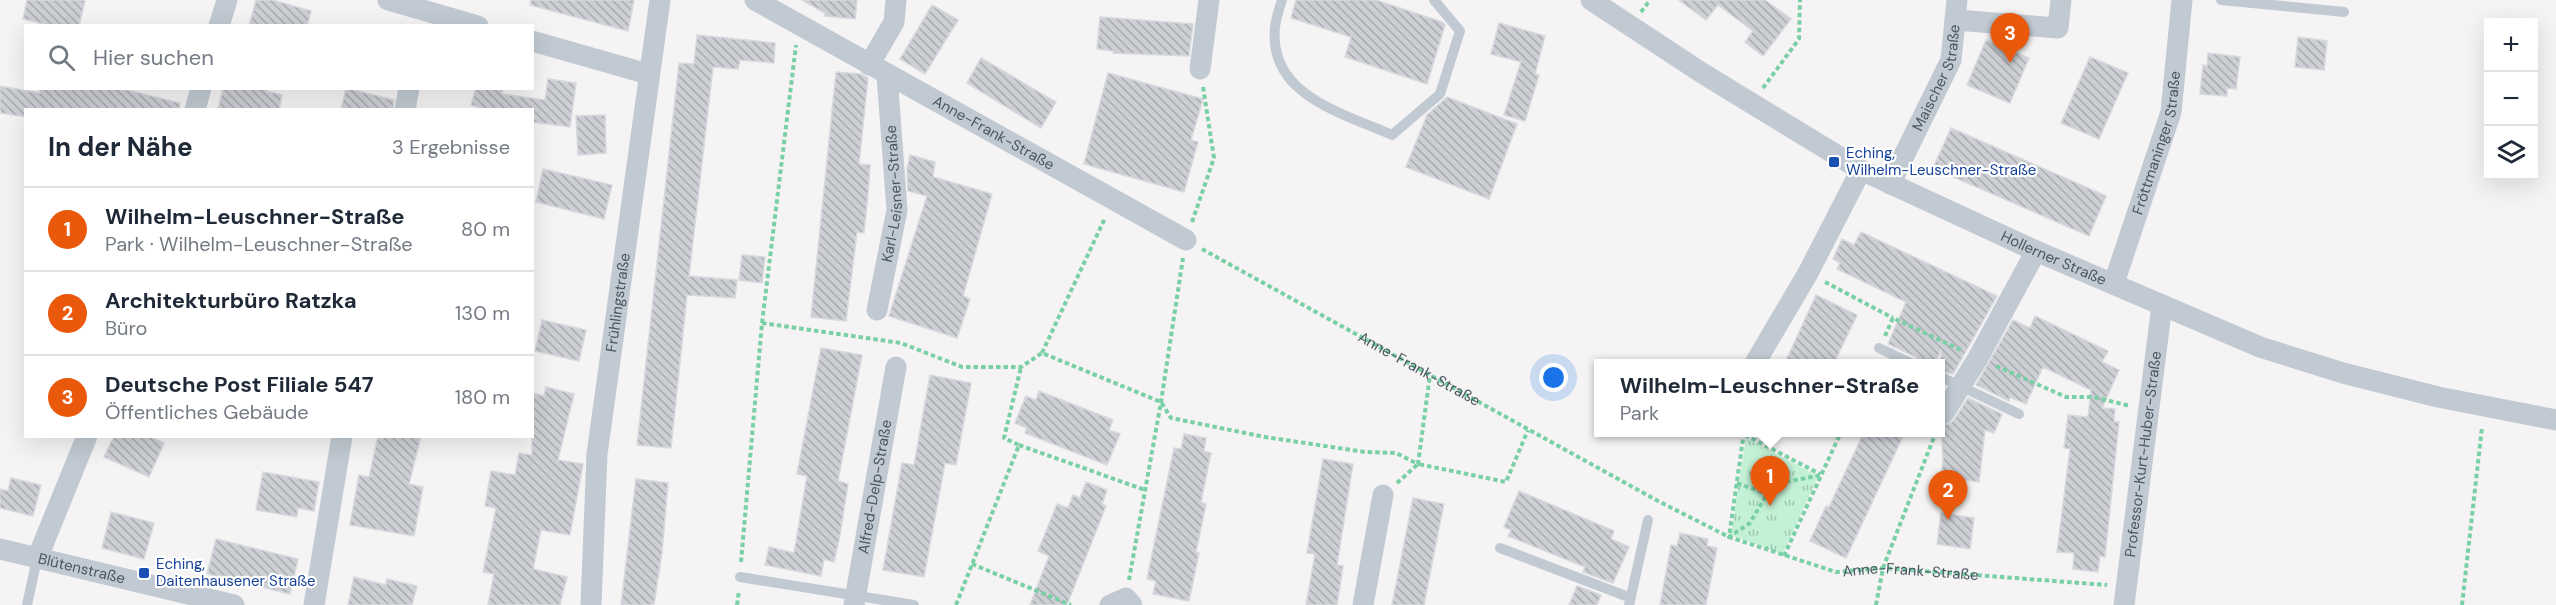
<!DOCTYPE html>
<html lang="de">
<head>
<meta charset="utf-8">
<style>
  :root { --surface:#fff; --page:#f2f2f3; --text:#1f2937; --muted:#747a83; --line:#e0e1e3; --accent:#ea580c }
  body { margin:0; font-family:"DM Sans",sans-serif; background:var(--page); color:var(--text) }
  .controls { position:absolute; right:18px; top:18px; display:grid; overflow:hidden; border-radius:0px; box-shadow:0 6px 24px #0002 }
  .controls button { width:54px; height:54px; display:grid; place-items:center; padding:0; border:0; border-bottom:2px solid var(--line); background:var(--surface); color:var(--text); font:30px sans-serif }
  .you { position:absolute; left:1554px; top:378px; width:21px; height:21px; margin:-15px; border:4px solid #fff; border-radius:50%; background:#1a73e8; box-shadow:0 0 0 9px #1a73e833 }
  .badge { display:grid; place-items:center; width:39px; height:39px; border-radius:50%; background:var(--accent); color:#fff; font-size:20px; font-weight:700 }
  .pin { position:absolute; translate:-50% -50px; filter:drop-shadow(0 2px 3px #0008) }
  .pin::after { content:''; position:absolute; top:32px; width:21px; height:18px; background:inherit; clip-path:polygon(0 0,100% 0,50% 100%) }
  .popup { position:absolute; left:1594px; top:359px; width:351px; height:78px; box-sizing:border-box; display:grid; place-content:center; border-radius:0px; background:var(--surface); filter:drop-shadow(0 2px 4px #0005); font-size:20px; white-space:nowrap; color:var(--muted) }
  .popup b { font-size:22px; color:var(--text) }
  .popup::after { content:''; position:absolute; left:50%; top:100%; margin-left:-12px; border:12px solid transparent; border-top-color:var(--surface) }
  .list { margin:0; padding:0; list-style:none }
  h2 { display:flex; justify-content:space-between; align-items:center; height:78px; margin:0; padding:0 24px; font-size:26px }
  h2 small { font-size:20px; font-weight:400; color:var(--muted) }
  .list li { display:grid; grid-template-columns:39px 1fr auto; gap:18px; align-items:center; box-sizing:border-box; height:84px; padding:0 24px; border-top:2px solid var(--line) }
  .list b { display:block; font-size:22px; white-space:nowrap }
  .list p { margin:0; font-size:20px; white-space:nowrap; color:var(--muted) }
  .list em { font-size:20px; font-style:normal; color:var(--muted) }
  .icon { flex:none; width:33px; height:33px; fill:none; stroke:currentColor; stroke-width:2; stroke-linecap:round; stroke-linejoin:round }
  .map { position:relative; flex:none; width:2556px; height:605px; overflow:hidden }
  .search { position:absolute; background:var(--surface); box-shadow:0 6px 24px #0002; left:24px; top:24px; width:510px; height:66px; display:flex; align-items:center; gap:15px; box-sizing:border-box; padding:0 21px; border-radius:0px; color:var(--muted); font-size:22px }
  .panel { position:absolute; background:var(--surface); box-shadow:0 6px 24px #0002; left:24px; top:108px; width:510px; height:330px; border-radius:0px }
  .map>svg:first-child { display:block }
  .grass { fill:url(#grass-tufts) }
  .building { fill:url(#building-back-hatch); stroke:#d7d9de; stroke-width:1.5 }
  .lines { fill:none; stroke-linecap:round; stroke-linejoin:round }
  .path { stroke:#7ad0a6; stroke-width:4; stroke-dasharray:4.5 3; stroke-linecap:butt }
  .lane { stroke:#c1cad2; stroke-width:10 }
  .street { stroke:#c1cad2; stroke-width:21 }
  .transit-dot { fill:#1a4fb4; stroke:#fff; stroke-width:2 }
  .labels { text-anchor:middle; stroke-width:4.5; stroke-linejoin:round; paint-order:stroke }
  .street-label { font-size:15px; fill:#4a5661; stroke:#fff }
  .transit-label { font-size:15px; fill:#164399; stroke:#fff; text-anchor:start }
</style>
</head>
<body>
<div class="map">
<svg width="2556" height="605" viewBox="0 0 2556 605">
  <defs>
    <pattern id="grass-tufts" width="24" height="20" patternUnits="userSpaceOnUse" patternTransform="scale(1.5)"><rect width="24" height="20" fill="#c3f1d5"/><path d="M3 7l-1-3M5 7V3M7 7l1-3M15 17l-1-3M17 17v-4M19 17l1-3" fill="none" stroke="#a0c6b0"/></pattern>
    <pattern id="building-back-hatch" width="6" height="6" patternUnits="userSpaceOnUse" patternTransform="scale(1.5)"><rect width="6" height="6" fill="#cdcfd5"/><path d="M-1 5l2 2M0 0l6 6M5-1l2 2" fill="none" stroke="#a8abb0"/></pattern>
  </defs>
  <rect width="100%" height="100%" fill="#f5f3f3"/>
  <path class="grass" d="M1746,438L1818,476L1783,554L1731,535Z"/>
  <path class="building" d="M27,0H85L79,26H51L23,19Z
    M256,0H273L311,11L307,26H249Z
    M531,0H634L628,31L530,5Z
    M802,0H857L855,19L825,16V13Z
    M1296,0H1376L1442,22L1445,25L1427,84L1345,57L1351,37L1291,18Z
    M1679,0H1765L1791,19L1763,56L1745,42L1753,31L1718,5L1706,20Z
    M932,5L958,20L925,74L900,59Z
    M1100,17L1193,24L1189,56L1113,53L1114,51L1097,49Z
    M1499,23L1545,36L1535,74L1539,75L1525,121L1504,115L1521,62L1491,54Z
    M697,35L775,43L774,63L740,60L738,69L713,67L689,276L737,280L735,298L687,295L671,448L637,445L679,63L694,64Z
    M2298,37L2327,41L2324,70L2295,67Z
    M1986,40L2029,58L2010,103L1967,85Z
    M2208,53L2240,57L2236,89L2227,88V96L2200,94L2203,65L2207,66Z
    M2090,57L2128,73L2099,139L2061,123Z
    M981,58L1056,102L1041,128L967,83Z
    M836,72L861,74L868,78L859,164L870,165L868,194L864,233L857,232L846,321L811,317Z
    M1108,73L1203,99L1191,140L1198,142L1184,192L1084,164Z
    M548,79L576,83L570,127L532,122V110H488L471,105L476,88H503L502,94L545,100Z
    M0,86L40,93V88H119L180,103L179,110H26V117L0,113Z
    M223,88H267L266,91L282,95L279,110H218Z
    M346,88L394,100L393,110H341Z
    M1447,97L1517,124L1489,199L1406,167L1427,115Z
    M605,115L606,153L578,155L576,116Z
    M1951,128L2106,196L2089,236L1933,168Z
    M910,155L935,162L933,177L992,194L963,296L970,299L957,338L889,316L927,196L908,191L907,169Z
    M543,169L612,185L604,219L536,202Z
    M1861,232L1997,296L1953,374L1941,370V350L1935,363H1920L1916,357L1888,344L1906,302L1837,269L1840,263L1833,259L1842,239L1854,245Z
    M742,255L765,257L762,283L739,280Z
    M1816,295L1857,315L1834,363H1785Z
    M2035,316L2108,351L2102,362L2119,370L2102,408L2115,409L2114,422H2119L2105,557L2100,556L2098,572L2073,569L2074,553L2057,552L2070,449L2064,448L2068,415L2088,417L2091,390L2043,367L2026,404L2010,397L2009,401L1976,385L2013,320L2030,328Z
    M542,320L586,330L579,361L535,351Z
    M821,348L862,355L838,481L848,484L840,535L834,562L824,559L821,576L765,565L769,547L794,553L807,476L797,474Z
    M930,375L971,383L956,465L945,463L924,577L883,570L902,463L914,465Z
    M546,387L574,394L558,460L583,464L570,535L541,530L533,569L567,577L560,605H488L494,574L483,572L496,508L485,506L491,471L515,475L519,453L532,455V393L544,396Z
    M1039,391L1113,420L1109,430L1120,434L1107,465L1025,433L1027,428L1015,423L1026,396L1036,400Z
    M1968,398L2002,414L1994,433L1985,430L1979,482L1941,477L1943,460L1941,425L1949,424L1954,420Z
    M1864,432H1905L1846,558L1810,541L1826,506L1829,507Z
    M1184,434L1206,438L1204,451L1211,453L1201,502L1206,504L1196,552L1199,553L1189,601L1153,594L1156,581L1147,579L1174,448L1181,449Z
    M114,436H150L164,443L149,477L104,457Z
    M378,436H421L409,484L423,487L414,536L350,525L359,475L369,477Z
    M1323,459L1353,464L1337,565L1343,566L1337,605H1306L1315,554L1307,553Z
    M263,472L319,482L314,511L298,508L297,517L256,510Z
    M11,478L41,485L33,516L0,508V489L8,491Z
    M636,479L668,483L662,552L654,605H621Z
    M1086,482L1107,490L1102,504L1106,506L1067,605H1030L1049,556L1038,551L1057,504L1068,508L1073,495L1080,498Z
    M1519,491L1614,531L1611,539L1629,547L1613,583L1583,572L1585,567L1508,536L1511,530L1504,527Z
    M1413,498L1444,504L1438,533L1424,605H1392Z
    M111,512L154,523L144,559L102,548Z
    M1941,513L1974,518L1970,549L1937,544Z
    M1680,533L1708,539L1707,546L1717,548L1706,605H1660L1671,545L1677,546Z
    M216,539L298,559L290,594L207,574Z
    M354,577L386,585L387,579L417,586L412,605H348Z
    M1577,586L1601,595L1597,605H1569Z"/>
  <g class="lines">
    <g class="path">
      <path d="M1641,12L1650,0"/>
      <path d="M1763,88L1799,39L1800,0"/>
      <path d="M1192,222L1214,158L1203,87"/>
      <path id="s1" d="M1202,249L1658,501L1729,537L1836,572L1883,568L2107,585"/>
      <path d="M1825,282L1893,318"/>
      <path d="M762,323L901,343L962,367H1021L1042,353L1161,402L1171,418L1265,437L1365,452L1396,453L1418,464L1430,375"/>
      <path d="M1885,336L1893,318L1961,350"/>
      <path d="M1042,353L1105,218"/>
      <path d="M1996,366L2066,397H2094L2130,406"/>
      <path d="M1744,432L1729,537L1750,523L1767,494L1786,482L1821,475"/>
      <path d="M1745,435L1820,474"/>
      <path d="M1019,445L1145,490"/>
      <path d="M1397,483L1418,464L1506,482L1528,430"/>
      <path d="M1737,483L1767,494"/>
      <path d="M1784,556L1841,432"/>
      <path d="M741,562L762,323L796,45"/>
      <path d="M972,564L1071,605"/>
      <path d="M1129,580L1161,402L1183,258"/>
      <path d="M737,605L739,591"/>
      <path d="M956,605L1019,445L1004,438L1021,367"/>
      <path d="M1876,605L1883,568L1936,432"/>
      <path d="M2462,605L2482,427"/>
    </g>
    <path class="lane" d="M1282,0C1279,9 1276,18 1275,27C1268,95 1342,113 1392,135L1440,94L1460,31L1434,0
      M2221,0L2344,12
      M1879,348L1913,364
      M1941,377L2019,414
      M1500,548L1631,598
      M740,577L914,605
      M27,605L37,559
      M1629,605L1648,520"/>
    <g class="street">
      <path d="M388,0L478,26"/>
      <path id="s2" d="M755,0L1186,240"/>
      <path id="s3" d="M1591,0L1702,73L1861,170L2036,251L2260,347L2343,373L2438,397L2556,420"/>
      <path d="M1955,20L2058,28L2061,0"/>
      <path d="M219,26L227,0"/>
      <path d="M532,41L648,74"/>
      <path d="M869,65L894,22L896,0"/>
      <path d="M1200,69L1209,0"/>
      <path d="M195,110L201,88"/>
      <path d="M405,110L409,88"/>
      <path id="s4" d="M1890,184L1951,60L1957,0"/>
      <path id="s5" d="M2114,283L2171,112L2182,0"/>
      <path id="s6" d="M877,310L897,210L887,75"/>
      <path d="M1755,363L1808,273L1861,170"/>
      <path d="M1944,413L1978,358L2036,251"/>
      <path id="s7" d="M0,549L234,605"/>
      <path d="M37,559L87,436"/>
      <path d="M314,605L342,436"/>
      <path id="s8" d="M591,605L597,454L660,0"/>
      <path id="s9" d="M854,605L896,367"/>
      <path d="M1110,605L1126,598L1132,605"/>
      <path d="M1363,605L1383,495"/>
      <path id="s10" d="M2124,605L2162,305"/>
    </g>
  </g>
  <g class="transit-dot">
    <rect x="1828" y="156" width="12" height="12" rx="3"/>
    <rect x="138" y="567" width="12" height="12" rx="3"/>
  </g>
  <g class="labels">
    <g class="street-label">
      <text dy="5" stroke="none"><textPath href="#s4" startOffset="117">Maischer Straße</textPath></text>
      <text dy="5" stroke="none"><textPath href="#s2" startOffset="273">Anne-Frank-Straße</textPath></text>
      <text dy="5" stroke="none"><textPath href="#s5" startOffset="147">Fröttmaninger Straße</textPath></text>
      <text dy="5" stroke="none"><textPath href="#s6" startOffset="118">Karl-Leisner-Straße</textPath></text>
      <text dy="5" stroke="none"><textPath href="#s3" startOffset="531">Hollerner Straße</textPath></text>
      <text dy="5" stroke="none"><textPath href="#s8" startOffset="304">Frühlingstraße</textPath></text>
      <text dy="5" stroke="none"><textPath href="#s1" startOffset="248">Anne-Frank-Straße</textPath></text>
      <text dy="5" stroke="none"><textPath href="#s10" startOffset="152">Professor-Kurt-Huber-Straße</textPath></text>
      <text dy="5" stroke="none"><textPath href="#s9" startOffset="120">Alfred-Delp-Straße</textPath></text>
      <text dy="5" stroke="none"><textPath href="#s7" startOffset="84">Blütenstraße</textPath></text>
      <text dy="5" stroke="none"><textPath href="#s1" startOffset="788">Anne-Frank-Straße</textPath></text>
    </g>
    <g class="transit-label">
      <text x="1846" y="158">Eching,<tspan x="1846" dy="17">Wilhelm-Leuschner-Straße</tspan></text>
      <text x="156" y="569">Eching,<tspan x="156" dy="17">Daitenhausener Straße</tspan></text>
    </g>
  </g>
</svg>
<div class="controls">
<button>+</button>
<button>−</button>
<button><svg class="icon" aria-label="layers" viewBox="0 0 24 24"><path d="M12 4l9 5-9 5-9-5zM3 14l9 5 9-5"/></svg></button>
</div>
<div class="you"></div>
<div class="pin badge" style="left:1770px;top:506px">1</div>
<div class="popup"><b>Wilhelm-Leuschner-Straße</b>Park</div>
<div class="pin badge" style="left:1948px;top:520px">2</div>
<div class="pin badge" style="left:2010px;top:63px">3</div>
<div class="search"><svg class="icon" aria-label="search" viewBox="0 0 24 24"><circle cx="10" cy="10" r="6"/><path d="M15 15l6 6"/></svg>Hier suchen</div>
<section class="panel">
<h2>In der Nähe<small>3 Ergebnisse</small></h2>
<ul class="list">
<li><span class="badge">1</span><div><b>Wilhelm-Leuschner-Straße</b><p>Park · Wilhelm-Leuschner-Straße</p></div><em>80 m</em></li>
<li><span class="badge">2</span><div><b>Architekturbüro Ratzka</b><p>Büro</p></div><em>130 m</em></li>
<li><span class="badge">3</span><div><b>Deutsche Post Filiale 547</b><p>Öffentliches Gebäude</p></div><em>180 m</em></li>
</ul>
</section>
</div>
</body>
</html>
